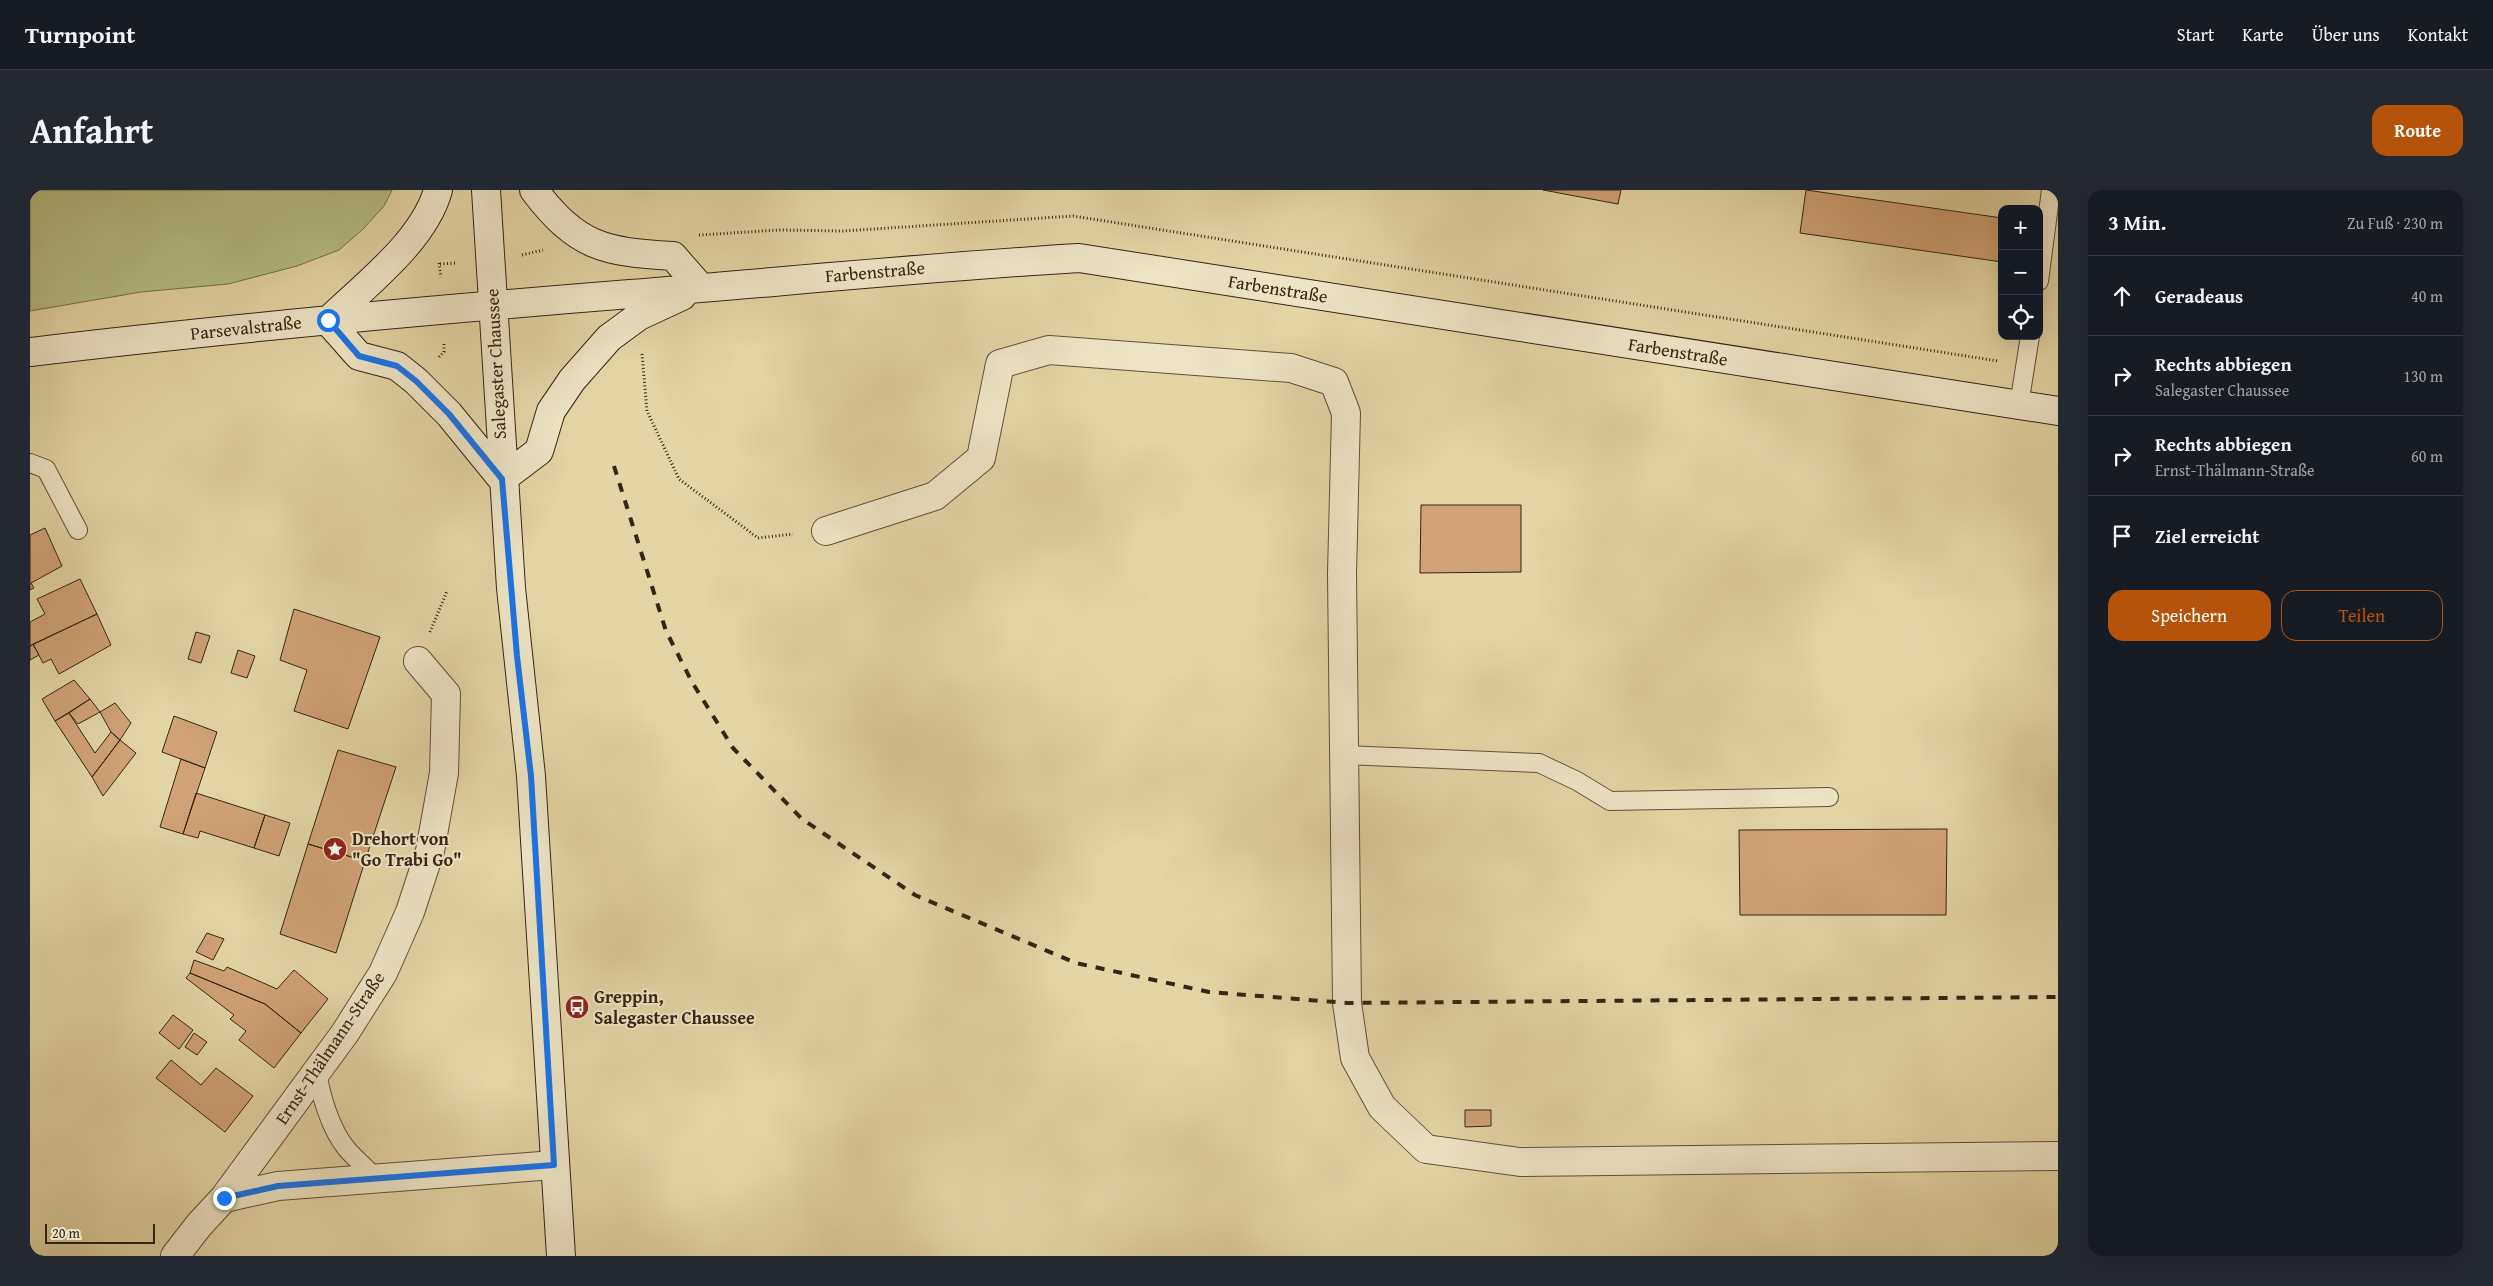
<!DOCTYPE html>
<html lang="de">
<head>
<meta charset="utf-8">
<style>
  :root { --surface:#171b24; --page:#242831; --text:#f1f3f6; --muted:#9ea1a6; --line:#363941; --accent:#b45309 }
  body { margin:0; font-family:"Gentium Book Plus",serif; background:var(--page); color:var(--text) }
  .controls { position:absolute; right:15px; top:15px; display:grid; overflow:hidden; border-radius:10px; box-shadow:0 5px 20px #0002 }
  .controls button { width:45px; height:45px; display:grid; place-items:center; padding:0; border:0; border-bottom:1px solid var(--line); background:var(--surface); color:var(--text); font:25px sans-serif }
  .scale { position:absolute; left:15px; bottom:12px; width:110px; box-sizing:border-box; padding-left:5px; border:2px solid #342514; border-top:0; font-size:14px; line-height:18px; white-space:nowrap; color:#342514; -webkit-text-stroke:4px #ede4c4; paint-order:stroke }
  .stop { position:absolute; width:15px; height:15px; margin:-11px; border:4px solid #1a73e8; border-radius:50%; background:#fff }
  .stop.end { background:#1a73e8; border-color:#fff; box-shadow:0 1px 5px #0008 }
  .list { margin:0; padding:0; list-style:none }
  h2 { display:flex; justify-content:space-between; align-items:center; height:65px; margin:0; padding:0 20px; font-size:21px }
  h2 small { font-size:16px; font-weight:400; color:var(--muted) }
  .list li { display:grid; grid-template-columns:32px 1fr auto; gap:15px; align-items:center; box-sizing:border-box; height:80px; padding:0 20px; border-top:1px solid var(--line) }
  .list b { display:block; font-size:19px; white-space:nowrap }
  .list p { margin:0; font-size:16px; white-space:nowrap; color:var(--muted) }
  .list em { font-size:16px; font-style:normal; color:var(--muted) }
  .actions { display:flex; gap:10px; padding:15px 20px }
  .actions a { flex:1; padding:11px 0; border:1px solid var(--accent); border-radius:15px; text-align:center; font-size:18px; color:var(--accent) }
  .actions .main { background:var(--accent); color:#fff }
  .icon { flex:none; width:28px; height:28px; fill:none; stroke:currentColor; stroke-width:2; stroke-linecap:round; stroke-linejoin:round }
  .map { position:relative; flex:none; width:2028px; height:1066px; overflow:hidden; border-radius:15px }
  header { display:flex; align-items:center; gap:30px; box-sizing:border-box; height:70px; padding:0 25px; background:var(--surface); border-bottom:1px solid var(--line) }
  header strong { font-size:24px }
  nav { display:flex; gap:28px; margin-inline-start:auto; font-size:18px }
  .intro { display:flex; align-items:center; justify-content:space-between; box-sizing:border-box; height:120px; padding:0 30px }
  h1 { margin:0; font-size:35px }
  .button { padding:12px 22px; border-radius:15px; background:var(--accent); color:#fff; font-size:18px; font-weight:700 }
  main { display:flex; gap:30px; padding:0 30px }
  aside { flex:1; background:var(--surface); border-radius:15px; box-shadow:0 5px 20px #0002 }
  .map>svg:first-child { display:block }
  .green { fill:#b5bd85; stroke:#74714c }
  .building { fill:#d0a276; stroke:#342514 }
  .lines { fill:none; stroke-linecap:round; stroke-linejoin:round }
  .lane-casing { stroke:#605138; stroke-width:20 }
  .street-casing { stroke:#605138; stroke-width:30 }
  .secondary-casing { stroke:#342514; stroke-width:30 }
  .path { stroke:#342514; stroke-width:3; stroke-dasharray:1 2.5; stroke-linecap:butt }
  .lane { stroke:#ede4c4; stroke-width:18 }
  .street { stroke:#ede4c4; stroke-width:28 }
  .secondary { stroke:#ede4c4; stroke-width:28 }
  .rail { stroke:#342514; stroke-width:4; stroke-dasharray:9 9; stroke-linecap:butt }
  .route { stroke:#1a73e8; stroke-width:6 }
  .labels { text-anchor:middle; stroke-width:4; stroke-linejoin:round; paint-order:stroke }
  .street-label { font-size:18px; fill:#342514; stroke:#ede4c4 }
  .poi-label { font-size:18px; font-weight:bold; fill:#342514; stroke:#ede4c4; text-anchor:start }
</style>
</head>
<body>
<header>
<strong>Turnpoint</strong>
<nav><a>Start</a><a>Karte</a><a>Über uns</a><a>Kontakt</a></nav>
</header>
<div class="intro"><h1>Anfahrt</h1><a class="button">Route</a></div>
<main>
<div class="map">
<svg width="2028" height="1066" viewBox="0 0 2028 1066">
  <rect width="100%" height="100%" fill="#e3d5a4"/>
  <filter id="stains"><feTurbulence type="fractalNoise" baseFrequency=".004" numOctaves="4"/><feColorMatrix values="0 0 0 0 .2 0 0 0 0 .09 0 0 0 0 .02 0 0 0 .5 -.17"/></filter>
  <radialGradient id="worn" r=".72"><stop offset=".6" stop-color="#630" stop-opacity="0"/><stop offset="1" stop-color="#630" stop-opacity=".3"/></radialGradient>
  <path class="green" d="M0,0H362L354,16L333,39L309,60L267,76L198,94L111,102L0,121Z"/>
  <path class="building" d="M1513,0H1591L1588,14Z
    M1776,0L1972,28V72L1770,43Z
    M1391,315H1491V382L1390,383Z
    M15,338L32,376L1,393L4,398L0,400V345Z
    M50,389L67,424L0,456V432L15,424L7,409Z
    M264,419L350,447L318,539L264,521L277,480L250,470Z
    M67,424L81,455L29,484L21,469L13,473L3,454Z
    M166,442L180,446L171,473L158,469Z
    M3,454L9,465L0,470V456Z
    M208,460L225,466L217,488L201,483Z
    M44,490L60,509L25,531L12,509Z
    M60,509L70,522L48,534L39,523Z
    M85,513L101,533L90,550L81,542L70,522Z
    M39,523L65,563L81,542L90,550L62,587L25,531Z
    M144,526L187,542L175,578L132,562Z
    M90,550L106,563L73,606L62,587Z
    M308,560L366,577L335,671L278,654Z
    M151,569L175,578L153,644L130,637Z
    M166,603L235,625L224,658L170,641L168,648L153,644Z
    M235,625L260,633L249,666L224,658Z
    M1917,639L1916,725H1710L1709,640Z
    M278,654L335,671L306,763L250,744Z
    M177,743L194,749L183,770L166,762Z
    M164,770L194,781L197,777L247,799L264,780L298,809L271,843L235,814L160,783Z
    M160,783L235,814L271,843L244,878L209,850L216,841L200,829L204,825L156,788Z
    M143,825L163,840L149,859L129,843Z
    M164,843L177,852L167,865L155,857Z
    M141,870L171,895L186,878L223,906L195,942L126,888Z
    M1435,920H1461V936L1435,937Z"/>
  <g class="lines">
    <g class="lane-casing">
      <path id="lane" d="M2009,91L2021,0
        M1989,215L2000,146
        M0,273L16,279L48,340
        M1314,565L1509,573L1547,591L1580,611L1799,607
        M287,882C291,906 300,938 316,958C325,969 337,978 346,989"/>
    </g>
    <g class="street-casing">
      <path id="street" d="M796,341L905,306L951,268L970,174L1019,160L1261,178L1304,192L1316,223L1312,384L1317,813L1325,868L1352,917L1396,959L1490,972L2028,966
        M194,1008L248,996L524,975
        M145,1066L169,1035L194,1008L315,843L353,783L380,722L400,661L414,583L416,504L388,471"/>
    </g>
    <g class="secondary-casing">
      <path id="secondary" d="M456,0L481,398L501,586L531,1066
        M504,0C547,57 574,62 643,66L671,98
        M298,131L329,166L367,176L386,191L419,224L472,289
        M298,131C335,95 394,51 408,0
        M0,162C200,138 400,120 600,104C750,92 899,77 1049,68L2028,221
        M472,289L509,261L521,221L542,190L579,148L609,126L652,106"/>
    </g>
    <path class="path" d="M669,45L749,40L813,41L1043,26L1968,171
      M492,65L513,60
      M409,73L411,87
      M410,74L427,73
      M612,164L617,221L649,289L728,348L763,344
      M409,167L414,162V153
      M400,442L417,401"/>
    <use href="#lane" class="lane"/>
    <use href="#street" class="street"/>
    <use href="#secondary" class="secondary"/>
    <path class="rail" d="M584,276L636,441L662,492L703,558L772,629L885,705L1046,773L1179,802L1317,813L2028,807"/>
  </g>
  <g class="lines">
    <path class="route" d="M194,1008L248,996L524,975L501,586L487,466L472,289L419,224L386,191L367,176L329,166L298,130"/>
  </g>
  <defs>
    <g id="sight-disc" transform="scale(1.25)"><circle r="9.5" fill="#8f2418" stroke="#ede4c4"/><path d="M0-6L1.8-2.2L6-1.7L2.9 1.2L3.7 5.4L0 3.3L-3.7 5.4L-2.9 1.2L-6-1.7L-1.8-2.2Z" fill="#fff"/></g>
    <g id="bus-disc" transform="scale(1.25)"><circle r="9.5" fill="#8f2418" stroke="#ede4c4"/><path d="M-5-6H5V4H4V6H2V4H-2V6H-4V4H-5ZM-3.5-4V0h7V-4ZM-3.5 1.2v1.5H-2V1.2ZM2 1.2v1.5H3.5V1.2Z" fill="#fff"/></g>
  </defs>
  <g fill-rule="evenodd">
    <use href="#sight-disc" x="305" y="659"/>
    <use href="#bus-disc" x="547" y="817"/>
  </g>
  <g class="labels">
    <g class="street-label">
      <text transform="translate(845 82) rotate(-5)" y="6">Farbenstraße</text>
      <text transform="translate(1248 99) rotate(9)" y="6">Farbenstraße</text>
      <text transform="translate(216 138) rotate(-6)" y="6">Parsevalstraße</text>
      <text transform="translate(1648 162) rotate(9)" y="6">Farbenstraße</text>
      <text transform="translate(466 174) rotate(-93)" y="6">Salegaster Chaussee</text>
      <text transform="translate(300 858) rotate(-56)" y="6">Ernst-Thälmann-Straße</text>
    </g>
    <g class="poi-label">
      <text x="322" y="655">Drehort von<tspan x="322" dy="21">"Go Trabi Go"</tspan></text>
      <text x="564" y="813">Greppin,<tspan x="564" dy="21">Salegaster Chaussee</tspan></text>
    </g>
  </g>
  <rect width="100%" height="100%" filter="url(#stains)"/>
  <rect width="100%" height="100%" fill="url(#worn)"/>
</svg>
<div class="controls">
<button>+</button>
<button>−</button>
<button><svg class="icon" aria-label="locate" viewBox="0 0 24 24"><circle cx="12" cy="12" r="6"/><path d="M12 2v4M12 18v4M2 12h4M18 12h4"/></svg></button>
</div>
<div class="scale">20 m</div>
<div class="stop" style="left:298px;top:130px"></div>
<div class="stop end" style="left:194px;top:1008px"></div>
</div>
<aside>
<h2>3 Min.<small>Zu Fuß · 230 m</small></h2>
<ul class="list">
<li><svg class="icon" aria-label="ahead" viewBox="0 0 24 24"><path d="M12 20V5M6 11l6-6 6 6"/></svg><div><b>Geradeaus</b></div><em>40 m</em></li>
<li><svg class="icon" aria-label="right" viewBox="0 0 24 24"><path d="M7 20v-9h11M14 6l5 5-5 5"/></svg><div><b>Rechts abbiegen</b><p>Salegaster Chaussee</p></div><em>130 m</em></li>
<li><svg class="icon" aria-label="right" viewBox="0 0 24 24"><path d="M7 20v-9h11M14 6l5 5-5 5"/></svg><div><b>Rechts abbiegen</b><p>Ernst-Thälmann-Straße</p></div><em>60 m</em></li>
<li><svg class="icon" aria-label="arrive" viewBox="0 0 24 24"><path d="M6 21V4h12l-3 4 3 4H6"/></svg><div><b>Ziel erreicht</b></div></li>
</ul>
<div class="actions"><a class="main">Speichern</a><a>Teilen</a></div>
</aside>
</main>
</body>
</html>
